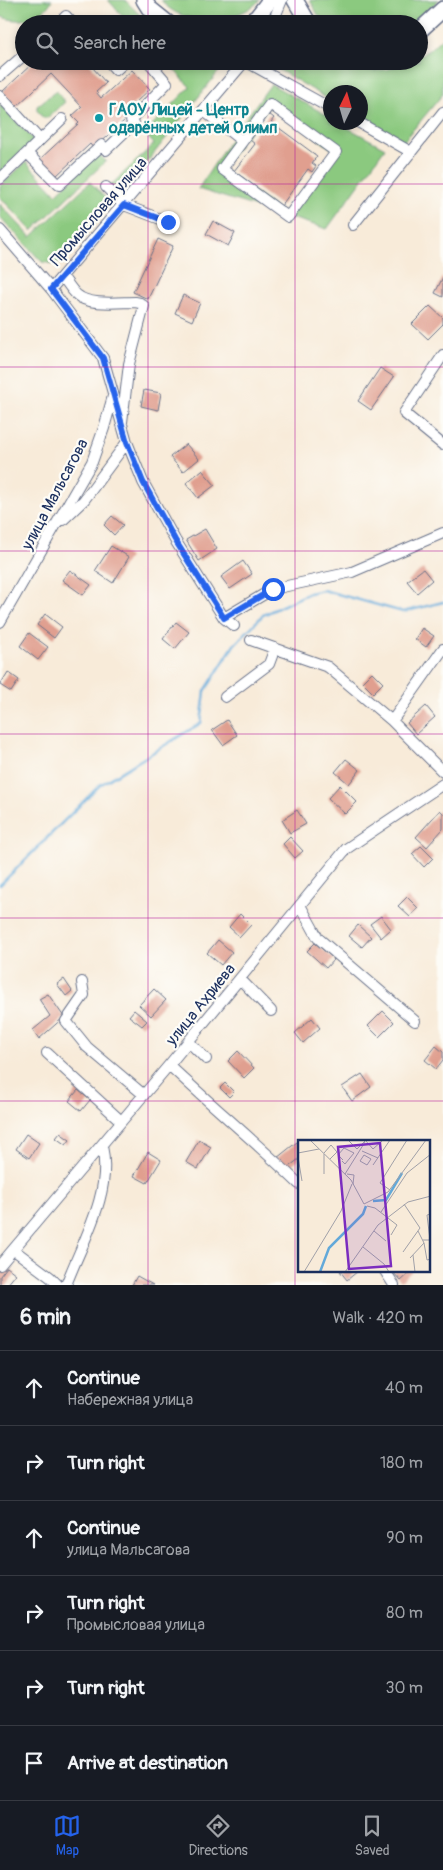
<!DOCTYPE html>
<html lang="en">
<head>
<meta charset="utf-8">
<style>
  :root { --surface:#171b24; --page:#20242c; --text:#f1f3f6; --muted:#9ea1a6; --line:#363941; --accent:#2563eb }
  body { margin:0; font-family:Pangolin,sans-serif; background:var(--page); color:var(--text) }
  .compass { position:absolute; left:323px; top:85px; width:45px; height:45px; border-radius:50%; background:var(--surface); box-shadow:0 2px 8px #0003; rotate:5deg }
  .stop { position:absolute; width:15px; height:15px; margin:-11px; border:4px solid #2563eb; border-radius:50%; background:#fff }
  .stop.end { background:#2563eb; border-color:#fff; box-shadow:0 1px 5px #0008 }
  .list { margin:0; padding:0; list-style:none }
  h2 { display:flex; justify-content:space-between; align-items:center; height:65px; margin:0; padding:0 20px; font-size:21px }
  h2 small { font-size:16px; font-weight:400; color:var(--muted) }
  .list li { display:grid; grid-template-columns:32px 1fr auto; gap:15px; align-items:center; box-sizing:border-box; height:75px; padding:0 20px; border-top:1px solid var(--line) }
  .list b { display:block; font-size:19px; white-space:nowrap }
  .list p { margin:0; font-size:16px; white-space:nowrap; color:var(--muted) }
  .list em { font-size:16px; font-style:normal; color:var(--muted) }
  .icon { flex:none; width:28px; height:28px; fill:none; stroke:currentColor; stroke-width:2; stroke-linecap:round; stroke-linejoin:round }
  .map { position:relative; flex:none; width:443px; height:1285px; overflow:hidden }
  .search { position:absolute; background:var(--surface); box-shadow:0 2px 8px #0003; left:15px; right:15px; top:15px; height:55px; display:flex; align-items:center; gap:12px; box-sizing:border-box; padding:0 18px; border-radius:28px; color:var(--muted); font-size:19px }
  .sheet { height:515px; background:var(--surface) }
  nav { display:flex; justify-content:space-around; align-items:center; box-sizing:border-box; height:70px; border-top:1px solid var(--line); background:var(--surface); font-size:14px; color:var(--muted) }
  nav a { display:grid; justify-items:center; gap:2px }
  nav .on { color:var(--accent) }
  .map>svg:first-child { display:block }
  .green { fill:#8bc97f; stroke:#537c6e }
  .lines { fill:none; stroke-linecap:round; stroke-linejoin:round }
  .stream { stroke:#63a9d9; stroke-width:2.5 }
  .building { fill:#e09f8f }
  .minor-casing { stroke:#687189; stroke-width:12 }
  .highway-casing { stroke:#687189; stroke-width:18 }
  .minor { stroke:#fff; stroke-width:10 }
  .highway { stroke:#fff; stroke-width:15 }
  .route { stroke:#2563eb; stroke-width:6 }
  .grid { fill:none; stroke:#b5179e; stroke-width:1; stroke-opacity:0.55 }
  .culture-dot { fill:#0f9aa8; stroke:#fdfcf7; stroke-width:2 }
  .labels { text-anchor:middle; stroke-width:4.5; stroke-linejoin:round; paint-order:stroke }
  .culture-label { font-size:16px; font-weight:bold; fill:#0d838f; stroke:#fdfcf7; text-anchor:start }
  .street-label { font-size:16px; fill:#1b2f5e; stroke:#fdfcf7 }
  .inset-river { fill:none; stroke:#63a9d9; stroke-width:2.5 }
  .inset-road { fill:none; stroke:#a0a0a8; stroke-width:1 }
  .view { fill:#7b2cbf; fill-opacity:0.15; stroke:#7b2cbf; stroke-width:2.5 }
  .inset-edge { fill:none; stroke:#1b2f5e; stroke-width:2.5 }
</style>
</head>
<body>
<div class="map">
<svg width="443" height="1285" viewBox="0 0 443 1285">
  <rect width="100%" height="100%" fill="#fdfcf7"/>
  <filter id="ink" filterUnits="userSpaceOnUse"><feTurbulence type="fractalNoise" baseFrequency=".02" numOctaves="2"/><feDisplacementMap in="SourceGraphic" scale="10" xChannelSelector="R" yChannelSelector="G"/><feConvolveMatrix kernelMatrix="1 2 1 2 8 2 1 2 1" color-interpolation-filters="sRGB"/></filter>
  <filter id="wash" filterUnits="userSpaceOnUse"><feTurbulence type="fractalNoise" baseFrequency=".0096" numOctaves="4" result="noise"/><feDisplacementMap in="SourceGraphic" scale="20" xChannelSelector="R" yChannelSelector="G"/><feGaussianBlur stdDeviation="1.12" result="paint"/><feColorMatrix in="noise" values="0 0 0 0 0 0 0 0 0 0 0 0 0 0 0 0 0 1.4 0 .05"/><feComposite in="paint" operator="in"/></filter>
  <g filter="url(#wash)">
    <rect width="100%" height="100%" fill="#f8ebd9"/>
    <path class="green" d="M0,0H52C42,19 19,25 0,16Z
      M108,0H125L149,24H130Z
      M161,0H260C238,24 181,28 161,0Z
      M310,0H439L413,24H331L318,15Z
      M443,37V94L403,142L361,117L360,92H330V100L264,61H332L359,70L374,71L389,69L410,61H419V56L429,50Z
      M166,61H227L121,195L111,185L154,144L144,133L190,87Z
      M271,84L330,117V122L339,123L385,148L327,229L198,189L232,137L240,144L222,169L288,217L336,152L270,104L244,139L235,133Z
      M56,91L65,102L47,118H43L37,110V106Z
      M0,104L34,140L0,173Z
      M98,154L106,161L32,231L0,197V186L26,162L56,194Z
      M90,182L111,204L67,258L54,264L42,262L0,217V204L31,237Z"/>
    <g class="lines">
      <path class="stream" d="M0,885L100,785L201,723L205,691L234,645L263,615L309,593L323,590L403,612L443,602"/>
    </g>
    <g id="blocks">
      <path class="building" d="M35,61H73L75,63L77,61H87L106,83L96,92L101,98L132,70L150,89L121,116L125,120L94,149L90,144L55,177L39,160L79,123L72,116L82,107L51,74L16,107L2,92Z
        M269,114L274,118L271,122L317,156L312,163L316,166L312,172L308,169L281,206L234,171L255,144L250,140Z
        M213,221L235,233L228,246L206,234Z
        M158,239L173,246L148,299L133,292Z
        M443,277V297L435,293Z
        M183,295L200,303L192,321L175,313Z
        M430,306L443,318V324L428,339L412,324Z
        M380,368L394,377L371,410L358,401Z
        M144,390L161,393L158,410L141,406Z
        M186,444L199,459L183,472L170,457Z
        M202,470L215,485L198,498L186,483Z
        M112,516L123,525L114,535L104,525Z
        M205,529L217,549L199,561L186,540Z
        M111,546L129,557L113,583L95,571Z
        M243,561L252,574L230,589L221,577Z
        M423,569L432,580L417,593L407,581Z
        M70,570L91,585L83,595L62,580Z
        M45,614L62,627L54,638L37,625Z
        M176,622L189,632L175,649L163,639Z
        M422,628L434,636L426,647L415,639Z
        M29,633L48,647L38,660L20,646Z
        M8,672L19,680L11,692L0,685Z
        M372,672L383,683L373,693L362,682Z
        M426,706L435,717L416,734L407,723Z
        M227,720L237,735L223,745L212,730Z
        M346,759L360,770L349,784L335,772Z
        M340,785L357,802L345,814L328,798Z
        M297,810L306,824L290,833L282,820Z
        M440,810L443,813V829L427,847L416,837Z
        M290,837L303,851L295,858L283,844Z
        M421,846L433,858L424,867L412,854Z
        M407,897L418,908L410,917L398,906Z
        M240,914L251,925L240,937L229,927Z
        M381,916L391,929L381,938L370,924Z
        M358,925L371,937L362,947L349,936Z
        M218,940L232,952L221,965L207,953Z
        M315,943L334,959L326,968L307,951Z
        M64,979L72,991L66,996L57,984Z
        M154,989L166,1000L151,1016L139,1005Z
        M48,994L64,1017L39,1039L33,1030L50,1016L39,999Z
        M134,1010L147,1021L142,1026L129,1016Z
        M383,1011L394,1022L379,1037L368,1026Z
        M312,1018L320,1028L303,1043L295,1033Z
        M436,1046L443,1052V1060L436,1069L425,1060Z
        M238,1051L254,1068L244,1078L228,1061Z
        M362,1074L371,1087L352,1101L342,1087Z
        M225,1083L234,1092L229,1097L220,1088Z
        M78,1090L90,1100L81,1111L69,1101Z
        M60,1133L70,1140L66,1145L56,1138Z
        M26,1134L39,1143L29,1158L16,1149Z
        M199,1140L211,1147L198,1169L186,1162Z
        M297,1142L299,1145V1159L286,1169L277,1158Z
        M148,1152L161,1160L147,1183L134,1176Z
        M7,1267L16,1274L7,1285H0V1276Z
        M340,1271H358L347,1280Z
        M394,1271H412L401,1281L393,1272Z
        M137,1276L153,1285H132Z"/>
    </g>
  </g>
  <g filter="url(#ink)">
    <use href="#blocks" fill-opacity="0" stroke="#687189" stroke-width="1"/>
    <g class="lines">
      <g class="minor-casing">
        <path id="minor" d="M58,24L66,16L73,24
          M272,24L282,0
          M108,61L116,70L126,61
          M245,61L330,108
          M0,76L24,55
          M0,96L40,140
          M270,104L336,152L288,217L222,169Z
          M204,111L242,141
          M358,122L411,152
          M27,153L59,185L102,145L106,150L134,123L131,120L167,83L148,61
          M0,179L62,119
          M106,187L124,205L168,222
          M353,225L443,112
          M0,230L51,289L103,358L127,442L143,482L175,540L224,618L234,626
          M62,276C67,282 71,290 77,295C89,306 119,302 135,302L140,303L144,306L129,364L122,422
          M51,289L245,61
          M443,355L404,413L443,445
          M63,520L84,500L127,442
          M224,618L273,589L352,572L443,533
          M0,622L92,462L104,428L113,396
          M251,640L328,667L392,721L443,772
          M225,697L269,664L275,648
          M392,721L443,649
          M300,905L318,938L415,1021
          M240,979L271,1011
          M82,982L84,995L66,1021L87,1047L144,1095
          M189,1042L206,1059
          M47,1053L121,1121
          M169,1065C212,1106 257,1143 299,1184
          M14,1250L50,1277L58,1285
          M0,1265L169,1065L346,849L443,784
          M385,1271L394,1285
          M66,1285C82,1242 113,1193 102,1146"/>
      </g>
      <g class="highway-casing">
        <path id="highway" d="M144,0L149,8L169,24
          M295,0L309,24
          M246,24L257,17L270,0
          M419,31L443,9"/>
      </g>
      <use href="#minor" class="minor"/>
      <use href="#highway" class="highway"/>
    </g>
  </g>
  <g class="lines" filter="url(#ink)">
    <path class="route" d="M168,222L124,205L51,289L103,358L127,442L143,482L175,540L224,618L273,589"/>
  </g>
  <path class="grid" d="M148,0V24M295,0V24M148,61V1285M295,61V1285M0,184H443M0,367H443M0,551H443M0,734H443M0,918H443M0,1101H443"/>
  <circle class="culture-dot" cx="99" cy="118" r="5"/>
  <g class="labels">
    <g class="culture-label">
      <text x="109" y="115">ГАОУ Лицей - Центр<tspan x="109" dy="18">одарённых детей Олимп</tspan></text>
    </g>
    <g class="street-label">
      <text transform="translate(98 211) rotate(-49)" y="6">Промысловая улица</text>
      <text transform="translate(54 494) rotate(-62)" y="6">улица Мальсагова</text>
      <text transform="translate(200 1004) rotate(-51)" y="6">улица Ахриева</text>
    </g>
  </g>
  <g transform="translate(298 1140)">
    <rect width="132" height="132" fill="#f8ebd9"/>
    <path class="inset-river" d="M75,61L88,60L104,33M22,132L31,108L65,74L68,66"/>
    <path class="inset-road" d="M12,0L53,40L66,64M50,0L59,9L67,1M67,0L75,9L85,0M64,11L80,18M0,13L21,9M26,13L33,5L39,12L32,19M66,15L73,19L69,25L62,21ZM0,17L4,41M44,21L47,24L56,13L46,8L40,15L45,20M75,25L92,0M26,34V14M47,34L67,2M49,34L56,35L55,44M92,50L82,43L109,0M66,64L90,52L128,0M69,66L77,68L99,85L93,95M83,72L109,33L133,14M76,91L88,101M120,91L126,103L129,120L133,119M125,100H132L129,75L133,74M65,107L86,124L91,132M105,112L122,88L106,64M115,115L117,132M112,118L126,103M6,132L43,71L54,44M47,132L80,85L110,62L133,56"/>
    <path class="view" d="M82,3L93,126L51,129L40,7Z"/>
    <rect width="132" height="132" class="inset-edge"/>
  </g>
</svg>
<svg class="compass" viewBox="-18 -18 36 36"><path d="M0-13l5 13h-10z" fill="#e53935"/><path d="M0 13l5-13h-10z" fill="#9ea1a6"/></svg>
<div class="stop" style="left:273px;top:589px"></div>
<div class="stop end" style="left:168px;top:222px"></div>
<div class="search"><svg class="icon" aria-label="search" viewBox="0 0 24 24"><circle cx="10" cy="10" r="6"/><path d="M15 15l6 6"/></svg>Search here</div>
</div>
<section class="sheet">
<h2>6 min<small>Walk · 420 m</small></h2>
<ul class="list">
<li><svg class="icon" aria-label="ahead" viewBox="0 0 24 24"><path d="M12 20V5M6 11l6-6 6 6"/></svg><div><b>Continue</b><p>Набережная улица</p></div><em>40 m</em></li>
<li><svg class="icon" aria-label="right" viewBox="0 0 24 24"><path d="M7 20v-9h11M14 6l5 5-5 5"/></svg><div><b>Turn right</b></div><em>180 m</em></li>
<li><svg class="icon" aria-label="ahead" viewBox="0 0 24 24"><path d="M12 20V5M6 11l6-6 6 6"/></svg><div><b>Continue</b><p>улица Мальсагова</p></div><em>90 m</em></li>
<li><svg class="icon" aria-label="right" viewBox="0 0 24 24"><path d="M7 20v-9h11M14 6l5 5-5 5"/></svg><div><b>Turn right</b><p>Промысловая улица</p></div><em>80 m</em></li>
<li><svg class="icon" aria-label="right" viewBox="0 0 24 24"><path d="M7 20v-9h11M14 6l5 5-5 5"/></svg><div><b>Turn right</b></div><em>30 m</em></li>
<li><svg class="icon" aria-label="arrive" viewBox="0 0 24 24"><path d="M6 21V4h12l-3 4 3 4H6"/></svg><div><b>Arrive at destination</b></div></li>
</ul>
</section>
<nav>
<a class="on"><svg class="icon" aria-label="map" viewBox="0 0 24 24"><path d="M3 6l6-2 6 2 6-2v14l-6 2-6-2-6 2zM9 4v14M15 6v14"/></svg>Map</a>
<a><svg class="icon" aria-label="directions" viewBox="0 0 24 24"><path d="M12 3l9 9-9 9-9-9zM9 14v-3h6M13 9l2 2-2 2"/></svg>Directions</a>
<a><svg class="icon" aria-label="saved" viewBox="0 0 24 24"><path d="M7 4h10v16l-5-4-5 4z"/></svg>Saved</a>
</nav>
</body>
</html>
